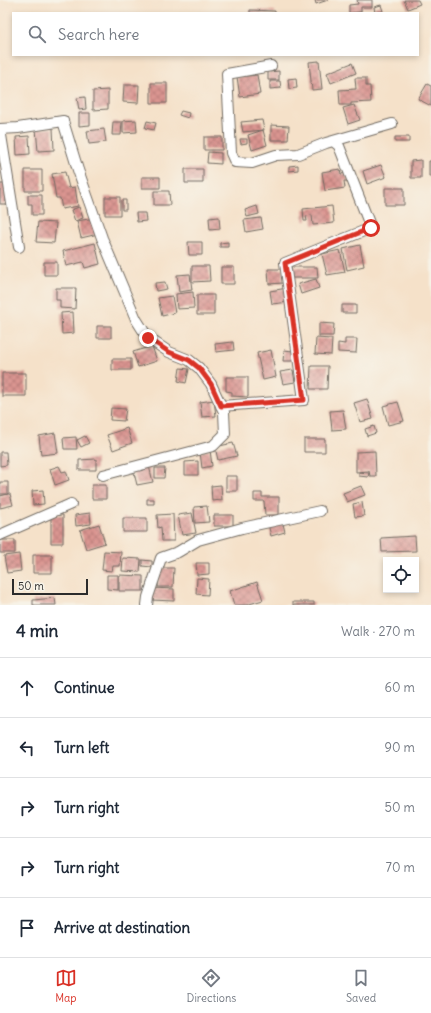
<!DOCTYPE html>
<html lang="en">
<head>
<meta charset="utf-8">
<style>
  :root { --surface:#fff; --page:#f2f2f3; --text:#1f2937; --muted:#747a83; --line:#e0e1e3; --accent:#d93025 }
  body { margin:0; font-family:Delius,sans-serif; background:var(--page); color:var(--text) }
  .controls { position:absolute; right:12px; bottom:12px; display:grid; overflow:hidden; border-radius:0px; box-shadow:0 2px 6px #0003 }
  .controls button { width:36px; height:36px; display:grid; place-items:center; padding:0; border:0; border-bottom:1px solid var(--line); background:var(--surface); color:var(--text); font:20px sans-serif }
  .scale { position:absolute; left:12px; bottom:10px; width:76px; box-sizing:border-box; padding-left:4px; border:2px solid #2b2b2b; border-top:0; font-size:11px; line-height:14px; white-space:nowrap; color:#2b2b2b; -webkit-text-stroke:3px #f7f3e8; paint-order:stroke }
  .stop { position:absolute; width:12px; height:12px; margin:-9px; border:3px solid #d93025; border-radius:50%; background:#fff }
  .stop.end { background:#d93025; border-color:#fff; box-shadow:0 1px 4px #0008 }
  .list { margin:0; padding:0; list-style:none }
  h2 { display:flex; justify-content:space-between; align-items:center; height:52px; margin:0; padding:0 16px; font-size:17px }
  h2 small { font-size:13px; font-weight:400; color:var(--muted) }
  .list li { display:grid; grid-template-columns:26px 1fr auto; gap:12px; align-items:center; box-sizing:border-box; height:60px; padding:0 16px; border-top:1px solid var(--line) }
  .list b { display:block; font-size:15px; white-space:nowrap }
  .list em { font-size:13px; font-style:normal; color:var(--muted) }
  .icon { flex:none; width:22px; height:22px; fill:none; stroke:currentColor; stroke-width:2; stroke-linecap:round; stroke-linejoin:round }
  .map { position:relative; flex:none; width:431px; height:605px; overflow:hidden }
  .search { position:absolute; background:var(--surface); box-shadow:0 2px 6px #0003; left:12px; right:12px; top:12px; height:44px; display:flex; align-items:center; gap:10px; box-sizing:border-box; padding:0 14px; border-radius:0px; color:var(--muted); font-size:15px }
  .sheet { height:352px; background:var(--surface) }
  nav { display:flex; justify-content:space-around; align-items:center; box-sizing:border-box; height:56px; border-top:1px solid var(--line); background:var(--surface); font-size:11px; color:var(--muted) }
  nav a { display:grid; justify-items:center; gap:2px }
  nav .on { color:var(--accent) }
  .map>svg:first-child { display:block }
  .building { fill:url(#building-cross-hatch) }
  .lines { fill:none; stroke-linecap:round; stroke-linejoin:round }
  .minor-casing { stroke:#726b62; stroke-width:12 }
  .minor { stroke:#fff; stroke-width:10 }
  .route { stroke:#d93025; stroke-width:5 }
</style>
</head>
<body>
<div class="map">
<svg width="431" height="605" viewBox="0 0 431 605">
  <defs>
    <pattern id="building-cross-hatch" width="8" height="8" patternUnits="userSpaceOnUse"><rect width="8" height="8" fill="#da9490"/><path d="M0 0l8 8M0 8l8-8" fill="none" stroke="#b17976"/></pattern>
  </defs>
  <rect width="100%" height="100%" fill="#f7f3e8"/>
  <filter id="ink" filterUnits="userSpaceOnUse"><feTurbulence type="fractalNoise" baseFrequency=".025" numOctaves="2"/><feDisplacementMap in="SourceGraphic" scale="8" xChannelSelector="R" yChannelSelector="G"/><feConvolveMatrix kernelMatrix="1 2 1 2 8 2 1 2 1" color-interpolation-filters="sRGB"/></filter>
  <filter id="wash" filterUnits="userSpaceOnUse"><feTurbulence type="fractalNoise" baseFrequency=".012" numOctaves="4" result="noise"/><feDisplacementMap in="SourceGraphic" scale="16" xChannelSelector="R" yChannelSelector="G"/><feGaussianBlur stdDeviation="0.9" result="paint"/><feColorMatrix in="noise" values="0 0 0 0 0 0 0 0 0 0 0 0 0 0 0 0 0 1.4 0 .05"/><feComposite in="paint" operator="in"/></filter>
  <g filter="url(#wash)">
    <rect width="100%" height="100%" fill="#f5e1c9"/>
    <g id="blocks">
      <path class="building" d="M315,0H328L316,4Z
        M357,0H372V7H361V12L349,13V5L358,4Z
        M404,0H418L420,4L408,9Z
        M381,5L383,11L375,13L374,7Z
        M250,10L275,11V13H250Z
        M319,61L322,89L312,90L309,62Z
        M352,63L356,73L331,83L327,73Z
        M279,71V80H268V72Z
        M257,75L260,94L240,97L237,77Z
        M296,78L297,88L289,89L288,79Z
        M355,78H366V86H370L371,102L351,103V105H340L339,90L356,89Z
        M270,81H280L281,88L270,89Z
        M151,83H167V103H151Z
        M427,84L431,86V106L418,99Z
        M124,85H139L138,103L123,102Z
        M108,90V109L93,110V91Z
        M85,97L86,109L79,110L77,98Z
        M354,105L360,120L348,124L343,108Z
        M181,111L189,113L188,118L179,115Z
        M79,113H90V125L79,126Z
        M136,120L137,132L123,133V121Z
        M262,120L264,130L243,132L241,122Z
        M147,121L156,123L154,130L145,128Z
        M113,122H122L121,135H112Z
        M271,125L289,126L288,140H271Z
        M53,128L54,150L38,151L36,129Z
        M104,129L106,142L89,144L87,131Z
        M263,130L267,145L252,150L248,135Z
        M29,136L30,154L17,155L16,137Z
        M204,137H222V150H204Z
        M395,137H409V142H395Z
        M240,139H247V143L241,144Z
        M208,152L221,153V164L207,163Z
        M421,160V178H411V161Z
        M429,161H431V176H429Z
        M298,165V170L289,171V166Z
        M381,165L386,177L367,184L363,171Z
        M185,169H203V183H185Z
        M340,169L341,174L347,173L348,181H344L345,188L325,191L322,172Z
        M25,170H42V191H25Z
        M65,172L69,188L75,187L78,206L62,209L60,198H56L52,174Z
        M142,177H160V188H142Z
        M0,184H6V204H0Z
        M385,188H404V205H385Z
        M154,191H169L170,205H154Z
        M28,195H42V215H32V204H28Z
        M105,197H120V215H105Z
        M122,200H126V210H122Z
        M257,206L259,214L247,217L245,210Z
        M332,206L334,223L313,225L312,215L306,216L307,221H304L303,209Z
        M79,207L83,218L75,221L71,210Z
        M136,213H145L146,221L137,222Z
        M219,217L220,229L210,230L209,218Z
        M94,218L98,234L81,238L77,221Z
        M261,218L263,229L246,232L244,220Z
        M38,222L56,223L54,243L36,242Z
        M188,242H202V255H189Z
        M228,242V247H220V243Z
        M95,243L100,264L85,268L83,262L66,266L63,251Z
        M360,245L364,266L347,270L343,249Z
        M340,250L345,272L327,275L322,254Z
        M44,262H57V275H44Z
        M192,266H209L210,281L192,282Z
        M221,267H234V284H221Z
        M291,267H317L318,278H292Z
        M268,269H283V283L269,284Z
        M190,274L192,290L179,292L177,275Z
        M316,279L319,288L301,294L298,284Z
        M165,282L167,289L156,291L155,283Z
        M56,288H76L75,309L60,308V300H56Z
        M287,288L289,302L272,304L270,291Z
        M193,292L194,308L177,309L176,294Z
        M197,295H214V315H197Z
        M172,296L175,313L162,316L158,298Z
        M342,305H356V313H342Z
        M73,312L74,333L62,334L61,313Z
        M319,323L334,324L333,336H319Z
        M97,326H111V338H97Z
        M316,338L332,339L331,355L315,354Z
        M345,339H357L356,353L338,352V343L345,344Z
        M233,342L234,350L216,352L215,344Z
        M152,346L157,361L138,367L133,352Z
        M271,350L276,377L263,380L257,353Z
        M284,350L293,351L292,361H283Z
        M112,359H131V370H112Z
        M311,366H328L327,389H310Z
        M180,368L189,369L186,383L178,381Z
        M293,370L295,382L283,384L280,372Z
        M2,373H26V396H2Z
        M226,377H248V397L232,396V392L226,391Z
        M367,399L373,419L360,422L354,403Z
        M214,400L216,416L202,417L200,402Z
        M398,402L404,421L388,425L383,406Z
        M111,408L126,409L124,421L110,420Z
        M343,410L346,429L332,430L330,411Z
        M374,426L376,433L367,436L365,429Z
        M127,428L132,443L113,450L107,435Z
        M55,433L58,453L41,455L39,436Z
        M85,436L89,443L81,447L77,440Z
        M76,437L77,449H64L63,438Z
        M304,439H325V452H304Z
        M233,443L237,456L218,460L215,447Z
        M210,450L212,466L202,468L200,452Z
        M375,451L376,476H370L369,471L356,472V452Z
        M0,452H6L7,465L0,466Z
        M96,459V470H79V460Z
        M198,461V475H185V462Z
        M59,466L62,472L66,471L69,480L55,485L50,469Z
        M149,466L153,482L137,485L133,469Z
        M155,468H165L164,478H155Z
        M359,472L369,473L368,477L359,476Z
        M226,476H237V491H226Z
        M0,482H8V494H10L13,505L0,508V496L8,494H0Z
        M92,485H106V499H92Z
        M221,485L222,500L212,501L211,486Z
        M361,486L365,495L347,502L343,493Z
        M43,490L44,504L33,505L32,491Z
        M254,493H262V497H279V515H265L264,501H254Z
        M147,499H154V504H147Z
        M362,502L364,516L355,517L353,504Z
        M207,506L209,522L195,523L194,507Z
        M90,513L91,524L76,526L75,515Z
        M192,513L196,533L182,535L178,515Z
        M173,514L174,541H162L161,527L158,528L157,515Z
        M51,515H63V543H51Z
        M214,515H233V526H214Z
        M281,516L285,532L271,536L267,520Z
        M123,518H147V532H123Z
        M99,524L105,543L86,549L80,530Z
        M415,536L416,551L382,552L381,538Z
        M0,540H15V553H0Z
        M104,551L121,552L120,566H113L112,571L102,570Z
        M19,554L21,571L7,573L4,556Z
        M33,555H52V573H33Z
        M123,558L141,559L140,572L122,571Z
        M142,560L152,561V567L142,566Z
        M196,563H209V574L197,575Z
        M159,568H174L173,587H158Z
        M107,575H118V590L107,589Z
        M119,575L143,576V591H119Z
        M197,578L209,579L208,595L196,594Z
        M257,582L263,600L246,605H234L230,591Z
        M151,588L174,589V601L151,600Z
        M55,598L56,605H33V600Z
        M293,602H314V605H293Z"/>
    </g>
  </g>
  <g filter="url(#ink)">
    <use href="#blocks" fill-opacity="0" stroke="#726b62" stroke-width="1"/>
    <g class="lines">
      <g class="minor-casing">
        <path id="minor" d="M0,129L18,128L63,121L78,170L102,238L136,319L148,338L169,352L189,360L199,368L211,384L224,412L225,434L213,446L103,475
          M0,129L19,247
          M333,141L392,124
          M221,406L304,400L285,263L371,228L339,146L333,141L326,143L298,154L276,155L252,163L235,162L231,153L227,74L271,66
          M0,535L71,504
          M147,605L148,597L161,558L178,552L198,540L242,528L320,511"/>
      </g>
      <use href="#minor" class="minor"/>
    </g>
  </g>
  <g class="lines" filter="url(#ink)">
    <path class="route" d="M148,338L169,352L189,360L199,368L211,384L221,406L304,400L285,263L371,228"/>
  </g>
</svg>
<div class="controls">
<button><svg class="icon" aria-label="locate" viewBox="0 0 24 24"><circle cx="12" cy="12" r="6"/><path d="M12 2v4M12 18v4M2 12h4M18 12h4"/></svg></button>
</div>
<div class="scale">50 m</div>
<div class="stop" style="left:371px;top:228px"></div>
<div class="stop end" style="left:148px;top:338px"></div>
<div class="search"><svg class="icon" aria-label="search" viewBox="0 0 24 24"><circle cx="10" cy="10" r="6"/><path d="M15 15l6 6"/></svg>Search here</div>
</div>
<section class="sheet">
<h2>4 min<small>Walk · 270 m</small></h2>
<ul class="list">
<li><svg class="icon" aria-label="ahead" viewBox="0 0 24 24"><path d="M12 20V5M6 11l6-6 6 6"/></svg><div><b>Continue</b></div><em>60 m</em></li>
<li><svg class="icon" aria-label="left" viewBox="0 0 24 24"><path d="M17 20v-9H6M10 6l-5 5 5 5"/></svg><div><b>Turn left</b></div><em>90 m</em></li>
<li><svg class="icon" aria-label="right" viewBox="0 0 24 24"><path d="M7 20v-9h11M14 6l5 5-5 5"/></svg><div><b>Turn right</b></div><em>50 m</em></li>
<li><svg class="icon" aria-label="right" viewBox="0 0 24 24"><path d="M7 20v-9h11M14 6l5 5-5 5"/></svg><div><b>Turn right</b></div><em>70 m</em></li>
<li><svg class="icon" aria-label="arrive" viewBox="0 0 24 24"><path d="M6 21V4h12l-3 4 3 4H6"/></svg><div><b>Arrive at destination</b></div></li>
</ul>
</section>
<nav>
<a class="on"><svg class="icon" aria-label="map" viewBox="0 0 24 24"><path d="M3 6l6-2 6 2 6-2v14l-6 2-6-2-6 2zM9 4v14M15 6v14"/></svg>Map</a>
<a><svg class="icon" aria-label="directions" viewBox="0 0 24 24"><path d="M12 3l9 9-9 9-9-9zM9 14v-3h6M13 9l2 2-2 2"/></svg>Directions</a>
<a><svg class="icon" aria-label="saved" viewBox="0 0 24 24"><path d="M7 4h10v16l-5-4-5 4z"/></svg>Saved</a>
</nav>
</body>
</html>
